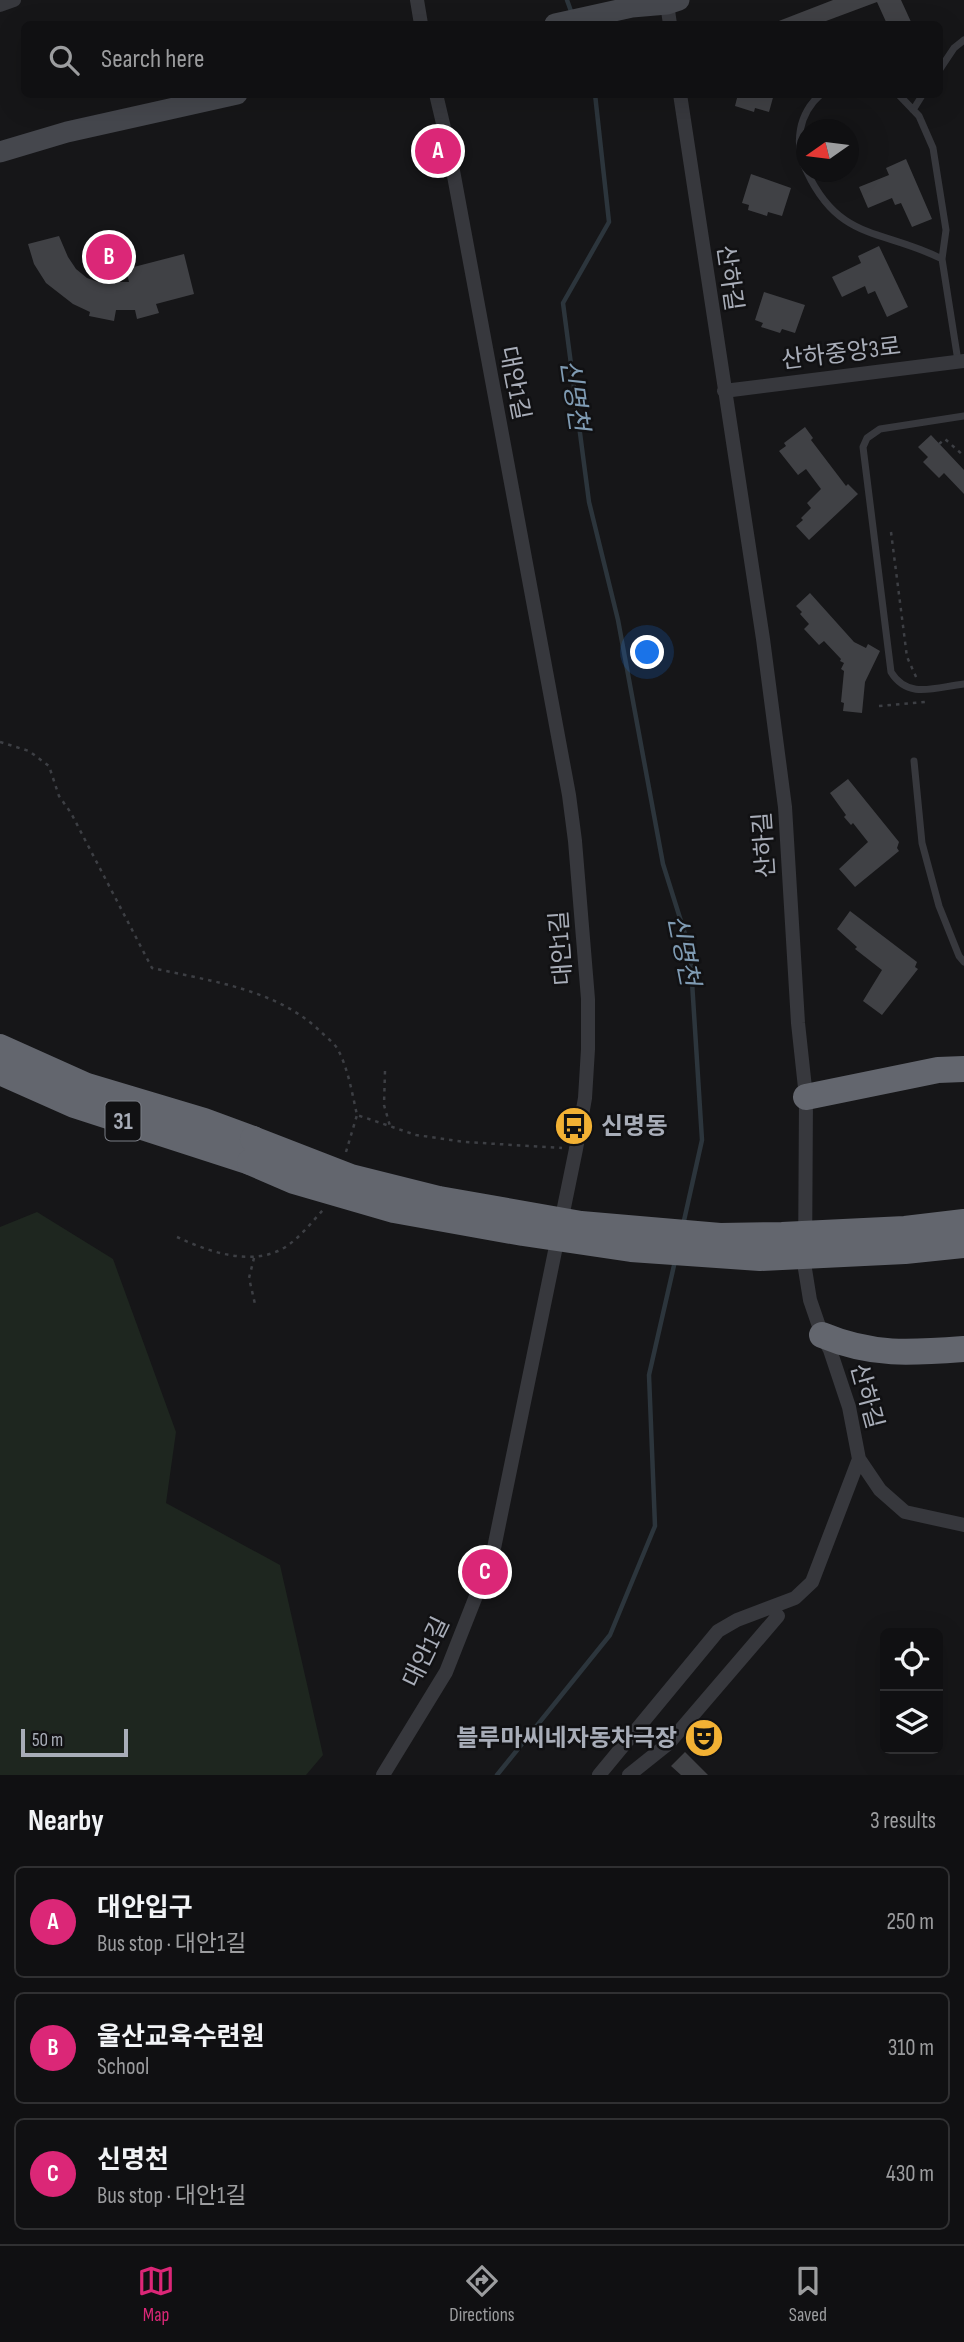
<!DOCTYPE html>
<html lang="en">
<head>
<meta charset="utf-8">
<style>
  :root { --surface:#101012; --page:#19191b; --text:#f1f3f6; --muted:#9c9d9f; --line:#303032; --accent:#db2777 }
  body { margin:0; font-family:"Sofia Sans Condensed","Noto Sans KR",sans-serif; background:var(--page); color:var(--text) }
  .controls { position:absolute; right:21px; bottom:21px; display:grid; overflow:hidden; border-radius:10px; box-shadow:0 7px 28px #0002 }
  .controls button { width:63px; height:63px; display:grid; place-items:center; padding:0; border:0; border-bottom:2px solid var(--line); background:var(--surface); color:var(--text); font:35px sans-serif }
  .compass { position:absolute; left:796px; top:119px; width:63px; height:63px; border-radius:50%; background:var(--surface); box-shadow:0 7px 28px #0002; rotate:256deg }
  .scale { position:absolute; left:21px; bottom:18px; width:107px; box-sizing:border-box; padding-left:7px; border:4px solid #a8adb8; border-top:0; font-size:19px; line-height:24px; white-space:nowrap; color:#a8adb8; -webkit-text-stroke:5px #111113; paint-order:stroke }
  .you { position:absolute; left:648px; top:653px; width:24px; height:24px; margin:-18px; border:5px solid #fff; border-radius:50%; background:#1a73e8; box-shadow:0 0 0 10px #1a73e833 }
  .badge { display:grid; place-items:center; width:46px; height:46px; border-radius:50%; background:var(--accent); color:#fff; font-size:23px; font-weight:700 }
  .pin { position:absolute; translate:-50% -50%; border:4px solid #fff; box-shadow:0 2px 7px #0006 }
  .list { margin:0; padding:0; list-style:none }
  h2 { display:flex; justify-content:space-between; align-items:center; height:91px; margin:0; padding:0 28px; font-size:30px }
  h2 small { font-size:23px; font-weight:400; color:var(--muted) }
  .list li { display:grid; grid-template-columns:46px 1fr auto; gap:21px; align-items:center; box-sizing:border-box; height:112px; margin:0 14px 14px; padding:0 14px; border:2px solid var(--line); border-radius:10px }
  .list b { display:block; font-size:26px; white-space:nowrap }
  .list p { margin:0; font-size:23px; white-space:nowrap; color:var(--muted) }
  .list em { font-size:23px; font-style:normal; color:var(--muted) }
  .icon { flex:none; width:38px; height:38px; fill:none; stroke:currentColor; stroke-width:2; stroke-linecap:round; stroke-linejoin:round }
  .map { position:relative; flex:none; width:964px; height:1775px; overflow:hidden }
  .search { position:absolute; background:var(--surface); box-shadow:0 7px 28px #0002; left:21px; right:21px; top:21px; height:77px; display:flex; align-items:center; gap:18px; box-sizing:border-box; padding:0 24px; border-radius:10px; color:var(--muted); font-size:26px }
  .sheet { height:469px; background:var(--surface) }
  nav { display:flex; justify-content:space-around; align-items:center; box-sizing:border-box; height:98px; border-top:2px solid var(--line); background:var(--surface); font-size:19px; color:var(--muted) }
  nav a { display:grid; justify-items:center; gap:4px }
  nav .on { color:var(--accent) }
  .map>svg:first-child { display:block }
  .green { fill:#1e261f }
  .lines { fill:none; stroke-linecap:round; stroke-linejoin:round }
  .stream { stroke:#2c353c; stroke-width:4.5 }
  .building { fill:#404145 }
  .path { stroke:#3d3f44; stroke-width:2.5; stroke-dasharray:3.5 5; stroke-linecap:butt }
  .lane { stroke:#37383d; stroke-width:7 }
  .street { stroke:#37383d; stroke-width:14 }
  .secondary { stroke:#45474d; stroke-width:21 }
  .highway { stroke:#63666e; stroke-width:26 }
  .highway-bridge { stroke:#63666e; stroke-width:26 }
  .labels { text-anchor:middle; stroke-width:5; stroke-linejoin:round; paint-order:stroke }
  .shield { fill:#111113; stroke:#7b7e86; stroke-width:2 }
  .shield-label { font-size:23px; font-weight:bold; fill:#a8adb8 }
  .street-label { font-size:24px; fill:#a8adb8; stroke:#111113 }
  .poi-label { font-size:24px; font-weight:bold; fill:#a8adb8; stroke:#111113; text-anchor:start }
  .water-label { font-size:26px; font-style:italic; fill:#7f9bb3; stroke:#111113 }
</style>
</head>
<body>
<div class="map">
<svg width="964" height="1775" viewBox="0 0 964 1775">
  <rect width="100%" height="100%" fill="#161618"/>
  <path class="green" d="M37,1212L113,1259L176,1432L166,1503L280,1565L323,1755L306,1775H0V1227Z"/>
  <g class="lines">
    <path class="stream" d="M567,0L572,14
      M595,94L609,222L563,303L589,502L618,620L663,864L690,950L702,1140L683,1225
      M497,1775L610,1635L655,1526L649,1375L675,1261"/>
  </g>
  <path class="building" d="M833,0H901L912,24H887L877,2L818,24H771Z
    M738,94H774L769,112L755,108L754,112L735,106Z
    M906,159L932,219L912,227L901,203L895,205L892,198L868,208L859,187L889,175L886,168Z
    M751,174L791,188L782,216L768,212L767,216L748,210L749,205L742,203Z
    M59,236L68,257L76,269L87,278L98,282H129L126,269L184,254L194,294L156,304L159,313L137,319L135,310H116L114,321L89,316L90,312L73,304L46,283L34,264L28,244Z
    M879,246L908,307L887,317L875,291L868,294L865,286L842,297L832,277L861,263L858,256Z
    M764,292L805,305L795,333L782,329L780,333L761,327L763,323L755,320Z
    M805,427L813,438L811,440L846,486L848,484L858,494L809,540L796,526L803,520L801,518L811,508L807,503L821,489L806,469L798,475L779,451L786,446L784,443Z
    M931,435L964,470V494L944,473L939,478L923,462L928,457L918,447Z
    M810,593L854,642L866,648L868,644L880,651L865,682L862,713L843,711L844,703L841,702L844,671L841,669L844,663L840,661L841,659L824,641L819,645L804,629L809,624L800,614L802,612L796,606Z
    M848,779L899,842L897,848L899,851L855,887L839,869L868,842L853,823L851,825L844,817L846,815L830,793Z
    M850,911L917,962L915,967L918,969L882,1015L863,1001L882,970L855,949L857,947L837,929Z
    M685,1752L708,1775H681L671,1766Z"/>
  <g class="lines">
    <path class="path" d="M939,444L945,439L964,456
      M891,532L907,657L917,679
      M879,706L925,702
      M0,742L29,751L49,766L59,796L71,813L152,968C210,981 277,989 321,1032C326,1037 333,1042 337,1048C348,1067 352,1093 357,1115L416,1135L465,1142L562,1148
      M385,1071L384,1105L390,1126
      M346,1152L357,1115
      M177,1237C207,1251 246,1265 278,1251C296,1243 310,1224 323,1210
      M254,1258L249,1278L255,1304"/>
    <path class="lane" d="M940,69L954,48L964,40
      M898,94L919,116L933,148L946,230L942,259L958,361
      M913,110L923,94
      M806,170C794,144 798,114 821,94
      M807,172C840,242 883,229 942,259
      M964,416L880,429L867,438L863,447L891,672C908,700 936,687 964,684
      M914,761L922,843L939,906L959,956L964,962"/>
    <path class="street" d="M417,0L421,24
      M667,4L670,24
      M0,5L14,0
      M680,94L763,639L785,807L798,1023L806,1097L805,1269L810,1300L822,1335L830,1350L849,1407L859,1459L880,1490L905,1512L964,1525
      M724,391L964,361
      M383,1775L446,1672L493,1553L576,1149L585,1098L588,1049V999L575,841L569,795L449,149L436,94
      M599,1775L718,1631L737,1620L795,1598L812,1582L859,1459
      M629,1775L669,1743L778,1616"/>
    <path class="secondary" d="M555,24L632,7L667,4L679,0
      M0,152L67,132L237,94"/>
    <path class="highway" d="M0,1047L87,1086L204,1121L253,1139
      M0,1072L74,1105L250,1162
      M806,1097L938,1070L964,1069
      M822,1335C872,1356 911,1353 964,1349"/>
    <path class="highway-bridge" d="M253,1139L351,1177L439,1199L581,1224L720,1236L782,1235L905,1229L964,1222
      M250,1162L294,1181L394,1210L523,1233L631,1249L760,1258L905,1251L964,1245"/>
  </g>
  <defs>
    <g id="bus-disc" transform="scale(2.0125)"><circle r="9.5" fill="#f2b134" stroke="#111113"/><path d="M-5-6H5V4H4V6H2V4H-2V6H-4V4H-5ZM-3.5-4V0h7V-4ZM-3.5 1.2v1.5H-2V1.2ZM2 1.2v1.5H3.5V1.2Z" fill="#111"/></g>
    <g id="theatre-disc" transform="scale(2.0125)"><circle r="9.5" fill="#f2b134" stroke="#111113"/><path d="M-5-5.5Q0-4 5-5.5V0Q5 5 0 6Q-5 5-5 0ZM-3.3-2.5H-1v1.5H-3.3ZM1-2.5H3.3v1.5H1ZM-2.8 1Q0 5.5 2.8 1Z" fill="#111"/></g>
  </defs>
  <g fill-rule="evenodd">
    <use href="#bus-disc" x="574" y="1126"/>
    <use href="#theatre-disc" x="704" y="1738"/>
  </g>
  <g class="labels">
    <rect class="shield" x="105.5" y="1101.5" width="35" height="39" rx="5"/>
    <g class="shield-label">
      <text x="123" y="1129">31</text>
    </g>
    <g class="street-label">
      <text transform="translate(730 278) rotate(82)" y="8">산하길</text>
      <text transform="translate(841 353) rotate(-7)" y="8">산하중앙3로</text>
      <text transform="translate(515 383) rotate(79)" y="8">대안1길</text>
      <text transform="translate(764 845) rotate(-94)" y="8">산하길</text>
      <text transform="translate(561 948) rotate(-94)" y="8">대안1길</text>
      <text transform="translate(867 1396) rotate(75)" y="8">산하길</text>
      <text transform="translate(426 1652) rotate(-64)" y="8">대안1길</text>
    </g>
    <g class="poi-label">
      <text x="601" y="1134">신명동</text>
      <text x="677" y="1746" text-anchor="end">블루마씨네자동차극장</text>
    </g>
    <g class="water-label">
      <text transform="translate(575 395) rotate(82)" y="9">신명천</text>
      <text transform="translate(684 950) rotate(79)" y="9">신명천</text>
    </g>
  </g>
</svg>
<div class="controls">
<button><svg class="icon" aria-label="locate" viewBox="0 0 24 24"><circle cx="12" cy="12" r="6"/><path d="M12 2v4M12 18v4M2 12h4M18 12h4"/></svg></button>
<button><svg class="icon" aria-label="layers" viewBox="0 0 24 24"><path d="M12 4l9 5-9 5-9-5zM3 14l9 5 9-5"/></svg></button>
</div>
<svg class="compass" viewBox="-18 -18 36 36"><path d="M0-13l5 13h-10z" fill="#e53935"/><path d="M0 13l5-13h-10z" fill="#9c9d9f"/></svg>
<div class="scale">50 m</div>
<div class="you"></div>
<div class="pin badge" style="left:438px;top:151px">A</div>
<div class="pin badge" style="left:109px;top:257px">B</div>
<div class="pin badge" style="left:485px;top:1572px">C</div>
<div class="search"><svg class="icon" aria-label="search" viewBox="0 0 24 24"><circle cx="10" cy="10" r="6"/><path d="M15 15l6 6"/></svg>Search here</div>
</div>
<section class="sheet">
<h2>Nearby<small>3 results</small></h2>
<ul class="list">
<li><span class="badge">A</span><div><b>대안입구</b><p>Bus stop · 대안1길</p></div><em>250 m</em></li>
<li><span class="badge">B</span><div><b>울산교육수련원</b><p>School</p></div><em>310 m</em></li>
<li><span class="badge">C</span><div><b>신명천</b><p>Bus stop · 대안1길</p></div><em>430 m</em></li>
</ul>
</section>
<nav>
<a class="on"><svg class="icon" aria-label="map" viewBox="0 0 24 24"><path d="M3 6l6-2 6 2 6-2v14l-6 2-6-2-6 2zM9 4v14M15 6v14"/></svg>Map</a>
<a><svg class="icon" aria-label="directions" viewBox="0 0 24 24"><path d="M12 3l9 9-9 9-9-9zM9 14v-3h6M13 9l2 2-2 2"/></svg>Directions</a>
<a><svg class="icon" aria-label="saved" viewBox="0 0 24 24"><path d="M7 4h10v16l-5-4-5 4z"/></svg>Saved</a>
</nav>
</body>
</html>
